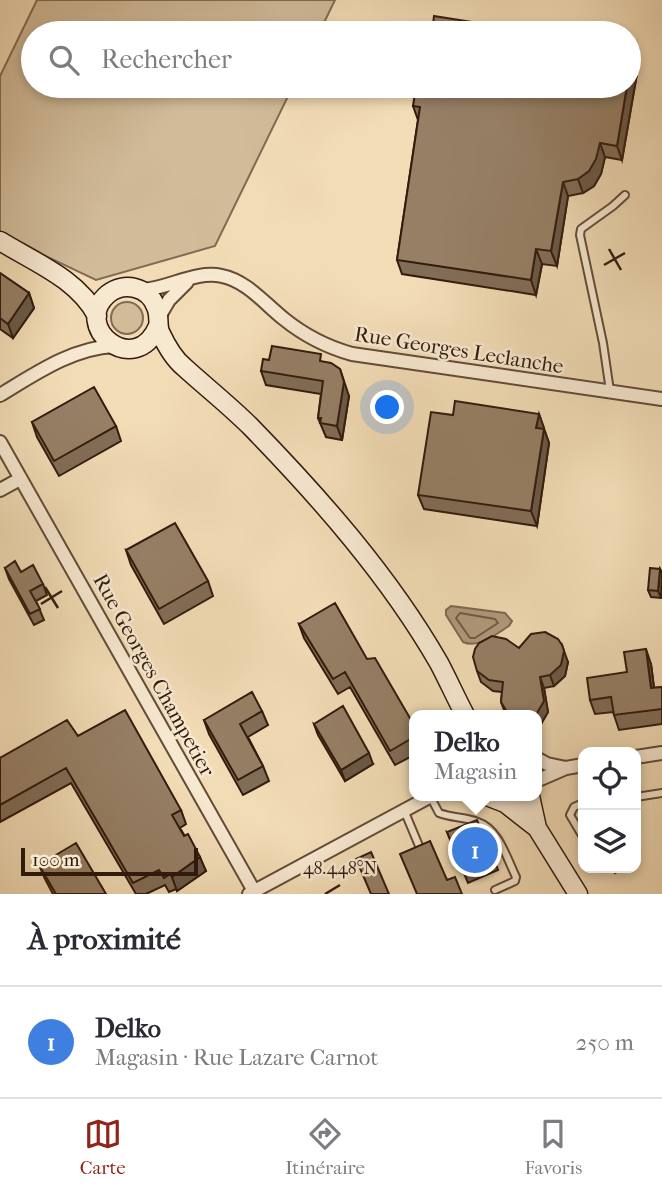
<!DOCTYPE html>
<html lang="fr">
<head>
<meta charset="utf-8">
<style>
  :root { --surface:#fff; --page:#f2f2f3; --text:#2b2b33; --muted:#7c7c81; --line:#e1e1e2; --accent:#8f2418 }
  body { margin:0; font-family:"IM FELL French Canon",serif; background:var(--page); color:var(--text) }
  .controls { position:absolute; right:21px; bottom:21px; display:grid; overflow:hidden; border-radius:14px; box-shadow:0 4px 10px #0003 }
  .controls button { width:63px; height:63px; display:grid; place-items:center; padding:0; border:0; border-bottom:2px solid var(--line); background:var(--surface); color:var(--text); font:35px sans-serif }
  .scale { position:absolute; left:21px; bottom:18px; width:177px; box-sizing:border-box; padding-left:7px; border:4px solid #321b0d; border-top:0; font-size:19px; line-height:24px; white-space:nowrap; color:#321b0d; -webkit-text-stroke:5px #f7e8d0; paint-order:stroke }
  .you { position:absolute; left:388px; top:408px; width:24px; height:24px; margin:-18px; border:5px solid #fff; border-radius:50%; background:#1a73e8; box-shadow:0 0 0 10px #1a73e833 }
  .badge { display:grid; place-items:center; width:46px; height:46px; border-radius:50%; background:var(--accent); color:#fff; font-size:23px; font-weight:700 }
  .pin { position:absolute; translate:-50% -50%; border:4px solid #fff; box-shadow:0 2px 7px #0006 }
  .popup { position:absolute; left:409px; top:710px; width:133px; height:91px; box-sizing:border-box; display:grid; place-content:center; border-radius:14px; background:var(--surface); filter:drop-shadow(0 2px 5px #0005); font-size:23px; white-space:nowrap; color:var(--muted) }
  .popup b { font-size:26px; color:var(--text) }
  .popup::after { content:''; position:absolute; left:50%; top:100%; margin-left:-14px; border:14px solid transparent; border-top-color:var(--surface) }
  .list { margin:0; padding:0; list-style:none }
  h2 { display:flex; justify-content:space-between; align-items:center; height:91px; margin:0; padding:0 28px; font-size:30px }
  h2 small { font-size:23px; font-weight:400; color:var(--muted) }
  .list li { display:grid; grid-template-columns:46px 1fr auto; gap:21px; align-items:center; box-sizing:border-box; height:112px; padding:0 28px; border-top:2px solid var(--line) }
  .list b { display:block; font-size:26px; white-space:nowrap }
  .list p { margin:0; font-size:23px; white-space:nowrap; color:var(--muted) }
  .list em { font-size:23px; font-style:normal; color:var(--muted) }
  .icon { flex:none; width:38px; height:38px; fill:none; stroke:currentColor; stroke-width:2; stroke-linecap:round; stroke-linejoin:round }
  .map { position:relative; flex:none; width:662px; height:894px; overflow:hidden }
  .search { position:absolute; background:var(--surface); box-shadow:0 4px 10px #0003; left:21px; right:21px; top:21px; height:77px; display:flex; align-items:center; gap:18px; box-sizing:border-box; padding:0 24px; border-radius:38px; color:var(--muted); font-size:26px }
  .sheet { height:203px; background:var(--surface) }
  nav { display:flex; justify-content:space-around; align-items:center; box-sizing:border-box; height:98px; border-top:2px solid var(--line); background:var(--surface); font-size:19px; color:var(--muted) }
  nav a { display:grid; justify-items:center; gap:4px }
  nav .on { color:var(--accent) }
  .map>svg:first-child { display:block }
  .green { fill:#d1bb99; stroke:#826b53; stroke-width:2 }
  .water { fill:#b19a7d; stroke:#7e6750; stroke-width:2 }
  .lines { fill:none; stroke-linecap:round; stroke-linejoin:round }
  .shore { stroke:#725a45; stroke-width:2 }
  .lane-casing { stroke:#624b37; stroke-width:10 }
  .street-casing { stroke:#624b37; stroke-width:16 }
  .secondary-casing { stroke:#321b0d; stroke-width:21 }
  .lane { stroke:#f7e8d0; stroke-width:6 }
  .street { stroke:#f7e8d0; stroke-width:12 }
  .secondary { stroke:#f7e8d0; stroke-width:18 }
  .wall { fill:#816d57; stroke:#321b0d; stroke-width:2 }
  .shaded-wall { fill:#695947; stroke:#321b0d; stroke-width:2 }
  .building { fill:#967f65; stroke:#321b0d; stroke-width:2 }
  .ticks { fill:none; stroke:#321b0d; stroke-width:2.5 }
  .labels { text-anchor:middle; stroke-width:5; stroke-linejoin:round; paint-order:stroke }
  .street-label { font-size:21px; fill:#321b0d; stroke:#f7e8d0 }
  .ticks-label { font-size:18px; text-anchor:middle; fill:#321b0d; stroke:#f7e8d0; stroke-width:5; stroke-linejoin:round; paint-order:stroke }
</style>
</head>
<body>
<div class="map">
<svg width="662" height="894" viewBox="0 0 662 894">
  <rect width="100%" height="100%" fill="#f2dcb6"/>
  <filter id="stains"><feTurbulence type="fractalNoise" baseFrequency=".00286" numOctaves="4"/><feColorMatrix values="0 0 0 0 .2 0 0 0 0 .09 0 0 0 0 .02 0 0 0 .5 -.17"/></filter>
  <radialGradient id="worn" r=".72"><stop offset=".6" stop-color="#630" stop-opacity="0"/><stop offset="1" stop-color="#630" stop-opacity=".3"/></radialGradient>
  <path class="green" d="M37,0H335L319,33H33V86H293L215,246L96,280L12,240L0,246V76Z
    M111 318a16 16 0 1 1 32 0a16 16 0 1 1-32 0Z"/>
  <path class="water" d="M451,606L505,613L512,621L509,626C496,634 479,649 463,642L446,615V610Z"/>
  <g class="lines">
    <path class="shore" d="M460,613L495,619L498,623L475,638H470L456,618Z"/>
    <g class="lane-casing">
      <path id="lane" d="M610,391L603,343L580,235L581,229L613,206L625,195
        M430,796L439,813C452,818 466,817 478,822C499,829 507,859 516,877L515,881L495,890
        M636,797L662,793
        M583,803L574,807L570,815L583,837
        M404,810L422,853"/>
    </g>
    <g class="street-casing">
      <path id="street" d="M142,290C168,289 195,270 222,276C247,281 265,304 284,319C305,336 327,347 352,354L662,399
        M159,317L169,300L187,282
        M0,395C35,374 72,348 114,346
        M0,442L254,891
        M0,490L20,479
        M636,757L662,753
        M536,758L547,764L566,768
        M536,781L566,768L583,765
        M249,894L431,796"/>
    </g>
    <g class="secondary-casing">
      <path id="secondary" d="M0,241C34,262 78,279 97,316
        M158,326C135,380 70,326 108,294C124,281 149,287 156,307C160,315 157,324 160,332C166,345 173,358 184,367C206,387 230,406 251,427C320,498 389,576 439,663C448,680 456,698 465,715
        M487,796L505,803L516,800
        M530,796L537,828L578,894
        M505,803L537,828"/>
    </g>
    <use href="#lane" class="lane"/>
    <use href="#street" class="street"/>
    <use href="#secondary" class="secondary"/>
  </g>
  <path class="wall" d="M639,62L622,160L605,157L601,174L594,186L583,193L568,196L557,266L542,264L536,295L402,274L397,260L418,120L413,106L422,94Z
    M0,273L29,293L34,308L13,338L0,329Z
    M269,360L324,362L349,396L342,440L326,437L318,418L321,394L266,385L261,371Z
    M539,414L549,443L537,526L424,509L418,495L453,415Z
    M32,422L116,426L121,441L59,476L37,437Z
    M126,550L208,581L213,596L164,624L131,565Z
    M5,568L21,572L43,584L47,595L36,601L44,620L34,625L9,579Z
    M660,569L662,573L661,598L651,597L648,590Z
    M299,624L367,659L414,725V755L395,765L350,687L338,694L304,638Z
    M519,648L568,662L565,676L554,686L544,688L548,712L541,724L536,727V715H506L501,702L502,692L493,691L481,682L477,671Z
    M651,664L654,688L662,687V724L619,730L613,712L595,714L590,700L627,672Z
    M262,711L268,725L248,737L263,766L269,781L243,795L209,734L204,720Z
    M314,724L373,764L345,781L318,735Z
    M78,736L181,810L186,824L180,828L206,871L177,891L176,889L169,892L165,885L146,894H136L71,783L0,822V758Z
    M447,832L494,859L498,870L468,883Z
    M39,865L106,894H53L45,879Z"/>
  <path class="shaded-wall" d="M633,48L639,62L622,160L617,146L627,86H629V76Z
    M600,143L605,157L601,174L594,186L583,193L578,179Z
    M563,182L568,196L557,266L551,251Z
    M536,249L542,264L536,295L531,280Z
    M29,293L34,308L13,338L8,324Z
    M340,369L349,396L342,440L337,426Z
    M539,414L544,428L542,442L536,428Z
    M544,429L549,443L537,526L531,511Z
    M660,569L662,573L661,598L658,591Z
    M562,645L568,662L565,676L554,686L550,675Z
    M646,649L651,664L656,703L651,688Z
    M540,677L544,688L548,712L541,724L537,713Z
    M369,753L373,764L345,781L341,770Z
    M200,857L206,871L177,891L172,877Z
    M613,868H624L615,873Z"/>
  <path class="building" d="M434,16L542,33H432Z
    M629,47L633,48L629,76Z
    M423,86H627L617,146L600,143L596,159L589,171L578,179L563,182L551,251L536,249L531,280L397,260L420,107L413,106L415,93L422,94Z
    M0,273L29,293L8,324L0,318Z
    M272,346L321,354L320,361L331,363L340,369L344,382L337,426L320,423L321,418H318L323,381L261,371L263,359L269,360Z
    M94,387L116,426L54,461L32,422Z
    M455,401L539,414L536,428L544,429L531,511L418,495L431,412L453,415Z
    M175,523L208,581L159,609L126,550Z
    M15,561L21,572L33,565L43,584L30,591L40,609L30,614L5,568Z
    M650,568L660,569L658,591L648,590Z
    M335,603L367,659L375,658L414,725V737L390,751L345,672L333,679L299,624Z
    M545,632L558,639L562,645L564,651L561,665L550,675L540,677L544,701L537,713L534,715H509L501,702L503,682L489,680L477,671L473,657L475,649L479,643L492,636L506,639L519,648L531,634Z
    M646,649L651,688L662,687V709L614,715L611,697L590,700L587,678L627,672L624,652Z
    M252,692L262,711L240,724L263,766L238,780L204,720Z
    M343,706L369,753L341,770L314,724Z
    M125,710L181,810L172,815L184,836L188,834L200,857L172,877L170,874L164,878L159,870L133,883L66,768L0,805V758L67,720L78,736Z
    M477,820L494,859L464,872L447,832Z
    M430,841L447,880L455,877L462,894H417L400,854Z
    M76,843L106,894H56L39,865Z
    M371,852L389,894H371L356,859Z"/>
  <path class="ticks" d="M609,249L621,270M604,265L625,253M45,587L58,608M41,604L62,591M325,894L340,885"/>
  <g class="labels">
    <g class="street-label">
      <text transform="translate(459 350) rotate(9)" y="7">Rue Georges Leclanche</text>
      <text transform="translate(154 675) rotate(61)" y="7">Rue Georges Champetier</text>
    </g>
  </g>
  <g class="ticks-label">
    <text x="340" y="874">48.448°N</text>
  </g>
  <rect width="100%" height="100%" filter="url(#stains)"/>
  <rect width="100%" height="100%" fill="url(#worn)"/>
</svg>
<div class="controls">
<button><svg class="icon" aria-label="locate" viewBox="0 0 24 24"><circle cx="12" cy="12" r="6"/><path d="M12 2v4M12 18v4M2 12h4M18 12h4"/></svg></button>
<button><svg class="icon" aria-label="layers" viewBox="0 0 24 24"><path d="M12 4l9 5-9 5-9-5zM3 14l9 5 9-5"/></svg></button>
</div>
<div class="scale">100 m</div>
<div class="you"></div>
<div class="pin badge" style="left:475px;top:850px;background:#3f7fe0">1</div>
<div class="popup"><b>Delko</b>Magasin</div>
<div class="search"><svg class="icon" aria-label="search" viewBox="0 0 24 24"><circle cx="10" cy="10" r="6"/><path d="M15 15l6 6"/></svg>Rechercher</div>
</div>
<section class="sheet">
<h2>À proximité<small></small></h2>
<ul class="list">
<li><span class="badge" style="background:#3f7fe0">1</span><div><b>Delko</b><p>Magasin · Rue Lazare Carnot</p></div><em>250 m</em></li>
</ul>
</section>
<nav>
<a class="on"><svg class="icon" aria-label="map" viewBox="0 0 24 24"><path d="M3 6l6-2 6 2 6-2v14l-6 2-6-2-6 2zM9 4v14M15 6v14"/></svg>Carte</a>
<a><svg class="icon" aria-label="directions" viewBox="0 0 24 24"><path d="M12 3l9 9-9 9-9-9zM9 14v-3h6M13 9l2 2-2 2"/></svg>Itinéraire</a>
<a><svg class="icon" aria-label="saved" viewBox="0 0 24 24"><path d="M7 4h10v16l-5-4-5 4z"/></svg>Favoris</a>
</nav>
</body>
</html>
